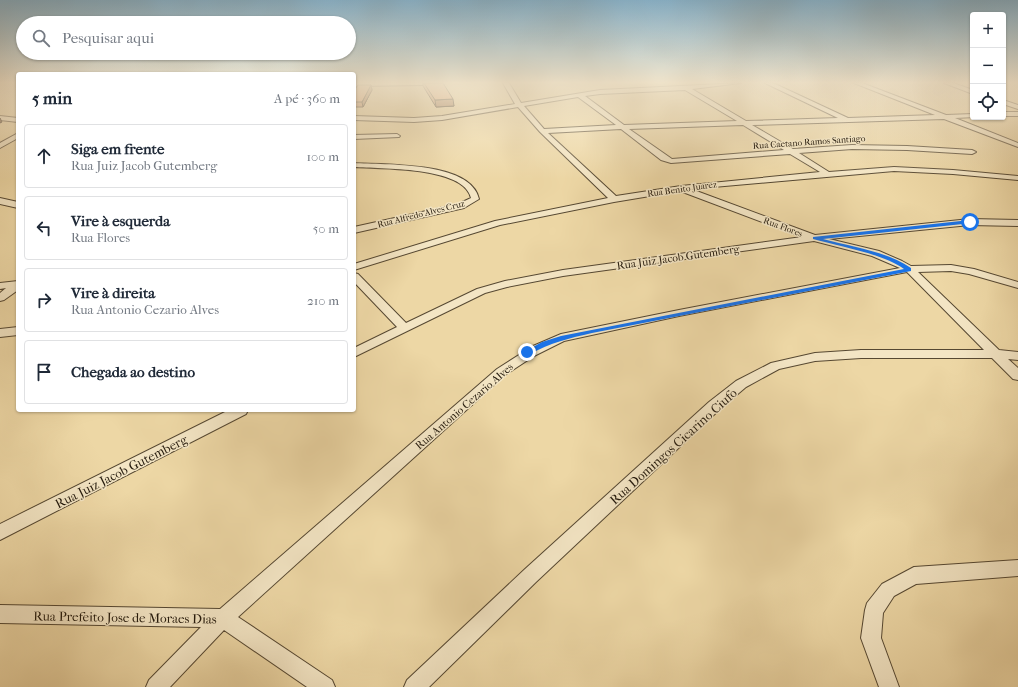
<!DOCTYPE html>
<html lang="pt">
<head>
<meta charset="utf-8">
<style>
  :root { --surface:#fff; --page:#f6f6f7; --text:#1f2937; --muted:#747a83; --line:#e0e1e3 }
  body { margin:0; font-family:"IM FELL French Canon",serif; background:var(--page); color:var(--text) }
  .controls { position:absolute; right:12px; top:12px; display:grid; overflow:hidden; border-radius:4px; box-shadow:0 1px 3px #0004 }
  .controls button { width:36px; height:36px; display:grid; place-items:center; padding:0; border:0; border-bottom:1px solid var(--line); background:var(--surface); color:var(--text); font:20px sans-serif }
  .stop { position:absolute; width:12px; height:12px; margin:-9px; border:3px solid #1a73e8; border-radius:50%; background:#fff }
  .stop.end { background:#1a73e8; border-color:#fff; box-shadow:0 1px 4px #0008 }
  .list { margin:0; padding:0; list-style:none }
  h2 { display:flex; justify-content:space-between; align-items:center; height:52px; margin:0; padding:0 16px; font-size:17px }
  h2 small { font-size:13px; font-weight:400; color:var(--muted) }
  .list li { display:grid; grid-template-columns:26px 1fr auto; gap:12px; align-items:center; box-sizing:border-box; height:64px; margin:0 8px 8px; padding:0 8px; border:1px solid var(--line); border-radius:4px }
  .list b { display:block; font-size:15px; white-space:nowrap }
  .list p { margin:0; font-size:13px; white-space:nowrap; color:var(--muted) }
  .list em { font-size:13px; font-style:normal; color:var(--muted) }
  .icon { flex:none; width:22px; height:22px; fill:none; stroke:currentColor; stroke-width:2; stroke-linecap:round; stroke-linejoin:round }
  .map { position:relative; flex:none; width:1018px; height:687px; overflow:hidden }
  .search { position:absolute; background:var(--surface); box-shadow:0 1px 3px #0004; left:16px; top:16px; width:340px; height:44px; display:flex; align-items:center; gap:10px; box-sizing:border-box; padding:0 14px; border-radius:22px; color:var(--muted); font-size:15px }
  .panel { position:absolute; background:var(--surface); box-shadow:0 1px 3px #0004; left:16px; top:72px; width:340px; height:340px; border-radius:4px }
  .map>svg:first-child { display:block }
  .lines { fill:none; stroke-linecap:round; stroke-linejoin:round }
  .street-casing { stroke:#564832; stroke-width:2 }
  .secondary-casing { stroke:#23190c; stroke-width:2 }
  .street { fill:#f3e5c4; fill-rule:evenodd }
  .secondary { fill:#f3e5c4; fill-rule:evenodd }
  .wall { fill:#c68e67; stroke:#23190c }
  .shaded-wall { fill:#a17454; stroke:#23190c }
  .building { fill:#e6a578; stroke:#23190c }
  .route { fill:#1a73e8 }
  .labels { text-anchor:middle; stroke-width:3; stroke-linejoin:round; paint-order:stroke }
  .far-street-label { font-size:9px; fill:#23190c; stroke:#f3e5c4 }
  .street-label { font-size:11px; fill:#23190c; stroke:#f3e5c4 }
  .near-street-label { font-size:13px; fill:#23190c; stroke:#f3e5c4 }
</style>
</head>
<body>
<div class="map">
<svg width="1018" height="687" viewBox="0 0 1018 687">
  <rect width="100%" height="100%" fill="#edd7a5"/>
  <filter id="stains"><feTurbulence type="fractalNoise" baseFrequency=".005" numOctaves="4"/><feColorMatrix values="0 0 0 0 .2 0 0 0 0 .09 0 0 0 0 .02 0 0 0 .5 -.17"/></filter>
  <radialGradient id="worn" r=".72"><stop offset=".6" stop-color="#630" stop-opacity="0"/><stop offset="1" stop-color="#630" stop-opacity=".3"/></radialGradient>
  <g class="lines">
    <g class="street-casing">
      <path id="street" d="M503,83H509L521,103L600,90L741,83L692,89L746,121L838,118L765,83H773L848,118L935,115L854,83H862L946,115L973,114V117H975L955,118L1018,143V147L944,119L752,125L793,149L852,145L907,146L972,150L976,152L972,154L907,150L852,149L799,153L829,172L894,167L953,170L1018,176V180L953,174L894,171L691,189L815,235L970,219L1018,220V226L970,225L829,239L879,251L902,261L911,266L951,265L974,269L1018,282V288L969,274L951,271L918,272L999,350L1018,352V360L1008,359L1018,368V380L1013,379L992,358H861L815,361L779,369L746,387L719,410L536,582L429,687H404L407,680L524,570L709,402L736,381L771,363L815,353L861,350H984L907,272L679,316L564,341L534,356L505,375L238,617L332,680L335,687H307L224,630L170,687H146L149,680L201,627L0,623V605L220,609L497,369L533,346L561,334L679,310L900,268L872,256L814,241L563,276L507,287L485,293L354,357V348L397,327L354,282V273L358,274L406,323L477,289L505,281L563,270L802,237L680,191L614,202L500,225L354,270V264L495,221L608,198L540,132L518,107L442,120L414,122L354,120V116L414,118L442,116L515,104ZM685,90L737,121L624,125L585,96L600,94ZM578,97L616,125L544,129L524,106ZM743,125L784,150L672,159L629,129ZM621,129L661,160L671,163L790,154L820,172L681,186L616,196L548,133Z
        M944,83H953L973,90V94Z
        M1003,100L1018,105V109L1003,104Z
        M1003,112H1018V116H1003Z
        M0,116L18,118V122L0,120Z
        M18,133V138L0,148V143Z
        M397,134L400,136L399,137L354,139V135Z
        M354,163C384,165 471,161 479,199L464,208L354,233V227L458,204L471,198C464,166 380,169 354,167Z
        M0,198L18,202V208L0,204Z
        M18,281V290L4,300L0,301V293L6,288L0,289V283Z
        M18,327V335L0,337V329Z
        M229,410H248L246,414L0,540V524Z
        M1018,560V576L916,584L894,596L883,613L881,638L899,687H879L861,638L865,610L867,603L882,584L914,567Z"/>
    </g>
    <g class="secondary-casing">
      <path id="secondary" d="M354,83H427L423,85L354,86Z"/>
    </g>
    <use href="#street" class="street"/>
    <use href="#secondary" class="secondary"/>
  </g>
  <path class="wall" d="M423,83H443L454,106L436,107L423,86Z
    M371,85L372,90L363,107H354V91Z"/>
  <path class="shaded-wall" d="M371,85L372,90L363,107L362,102Z
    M453,99L454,106L436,107L435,100Z
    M0,118L2,122L0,123Z"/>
  <path class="building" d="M424,83H443L453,99L435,100Z
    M358,85H371L362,102H354V91Z"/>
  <linearGradient id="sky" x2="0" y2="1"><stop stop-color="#89b6d0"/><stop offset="0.46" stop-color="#f7edd6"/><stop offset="1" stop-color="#f7edd6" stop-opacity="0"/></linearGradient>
  <rect width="1018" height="179" fill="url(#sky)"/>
  <path class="route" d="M970,220L972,223L823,239C852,247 886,251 911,268V271L592,333C570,338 550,343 530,354L527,355L524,352L542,342L561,336L904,269C884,254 838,246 813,239V237Z"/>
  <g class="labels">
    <g class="far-street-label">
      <text transform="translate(809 142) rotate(-4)" y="3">Rua Caetano Ramos Santiago</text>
      <text transform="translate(682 189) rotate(-8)" y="3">Rua Benito Juarez</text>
      <text transform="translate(421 214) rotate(-14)" y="3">Rua Alfredo Alves Cruz</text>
      <text transform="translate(783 227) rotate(20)" y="3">Rua Flores</text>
    </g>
    <g class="street-label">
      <text transform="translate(678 257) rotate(-8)" y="4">Rua Juiz Jacob Gutemberg</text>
      <text transform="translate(464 406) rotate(-41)" y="4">Rua Antonio Cezario Alves</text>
    </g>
    <g class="near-street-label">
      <text transform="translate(673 446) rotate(-42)" y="5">Rua Domingos Cicarino Ciufo</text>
      <text transform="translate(121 471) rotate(-27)" y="5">Rua Juiz Jacob Gutemberg</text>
      <text transform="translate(125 617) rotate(1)" y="5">Rua Prefeito Jose de Moraes Dias</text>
    </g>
  </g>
  <rect width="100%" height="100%" filter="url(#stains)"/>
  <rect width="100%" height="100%" fill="url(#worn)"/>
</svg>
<div class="controls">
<button>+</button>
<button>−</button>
<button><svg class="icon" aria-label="locate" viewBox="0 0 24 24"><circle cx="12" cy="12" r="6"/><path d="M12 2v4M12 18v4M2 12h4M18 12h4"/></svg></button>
</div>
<div class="stop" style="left:970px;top:222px"></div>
<div class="stop end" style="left:527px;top:352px"></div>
<div class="search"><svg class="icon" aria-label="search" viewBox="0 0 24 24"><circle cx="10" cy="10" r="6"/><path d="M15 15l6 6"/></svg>Pesquisar aqui</div>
<section class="panel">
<h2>5 min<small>A pé · 360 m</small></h2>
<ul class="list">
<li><svg class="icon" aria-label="ahead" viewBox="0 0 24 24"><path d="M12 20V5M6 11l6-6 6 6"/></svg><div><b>Siga em frente</b><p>Rua Juiz Jacob Gutemberg</p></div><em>100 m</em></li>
<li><svg class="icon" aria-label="left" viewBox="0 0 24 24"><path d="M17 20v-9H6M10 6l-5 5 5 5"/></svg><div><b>Vire à esquerda</b><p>Rua Flores</p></div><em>50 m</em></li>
<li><svg class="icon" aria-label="right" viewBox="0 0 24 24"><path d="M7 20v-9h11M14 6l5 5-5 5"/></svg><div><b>Vire à direita</b><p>Rua Antonio Cezario Alves</p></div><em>210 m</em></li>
<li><svg class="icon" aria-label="arrive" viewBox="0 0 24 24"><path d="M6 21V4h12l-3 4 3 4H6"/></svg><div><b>Chegada ao destino</b></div></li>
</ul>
</section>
</div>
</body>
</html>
